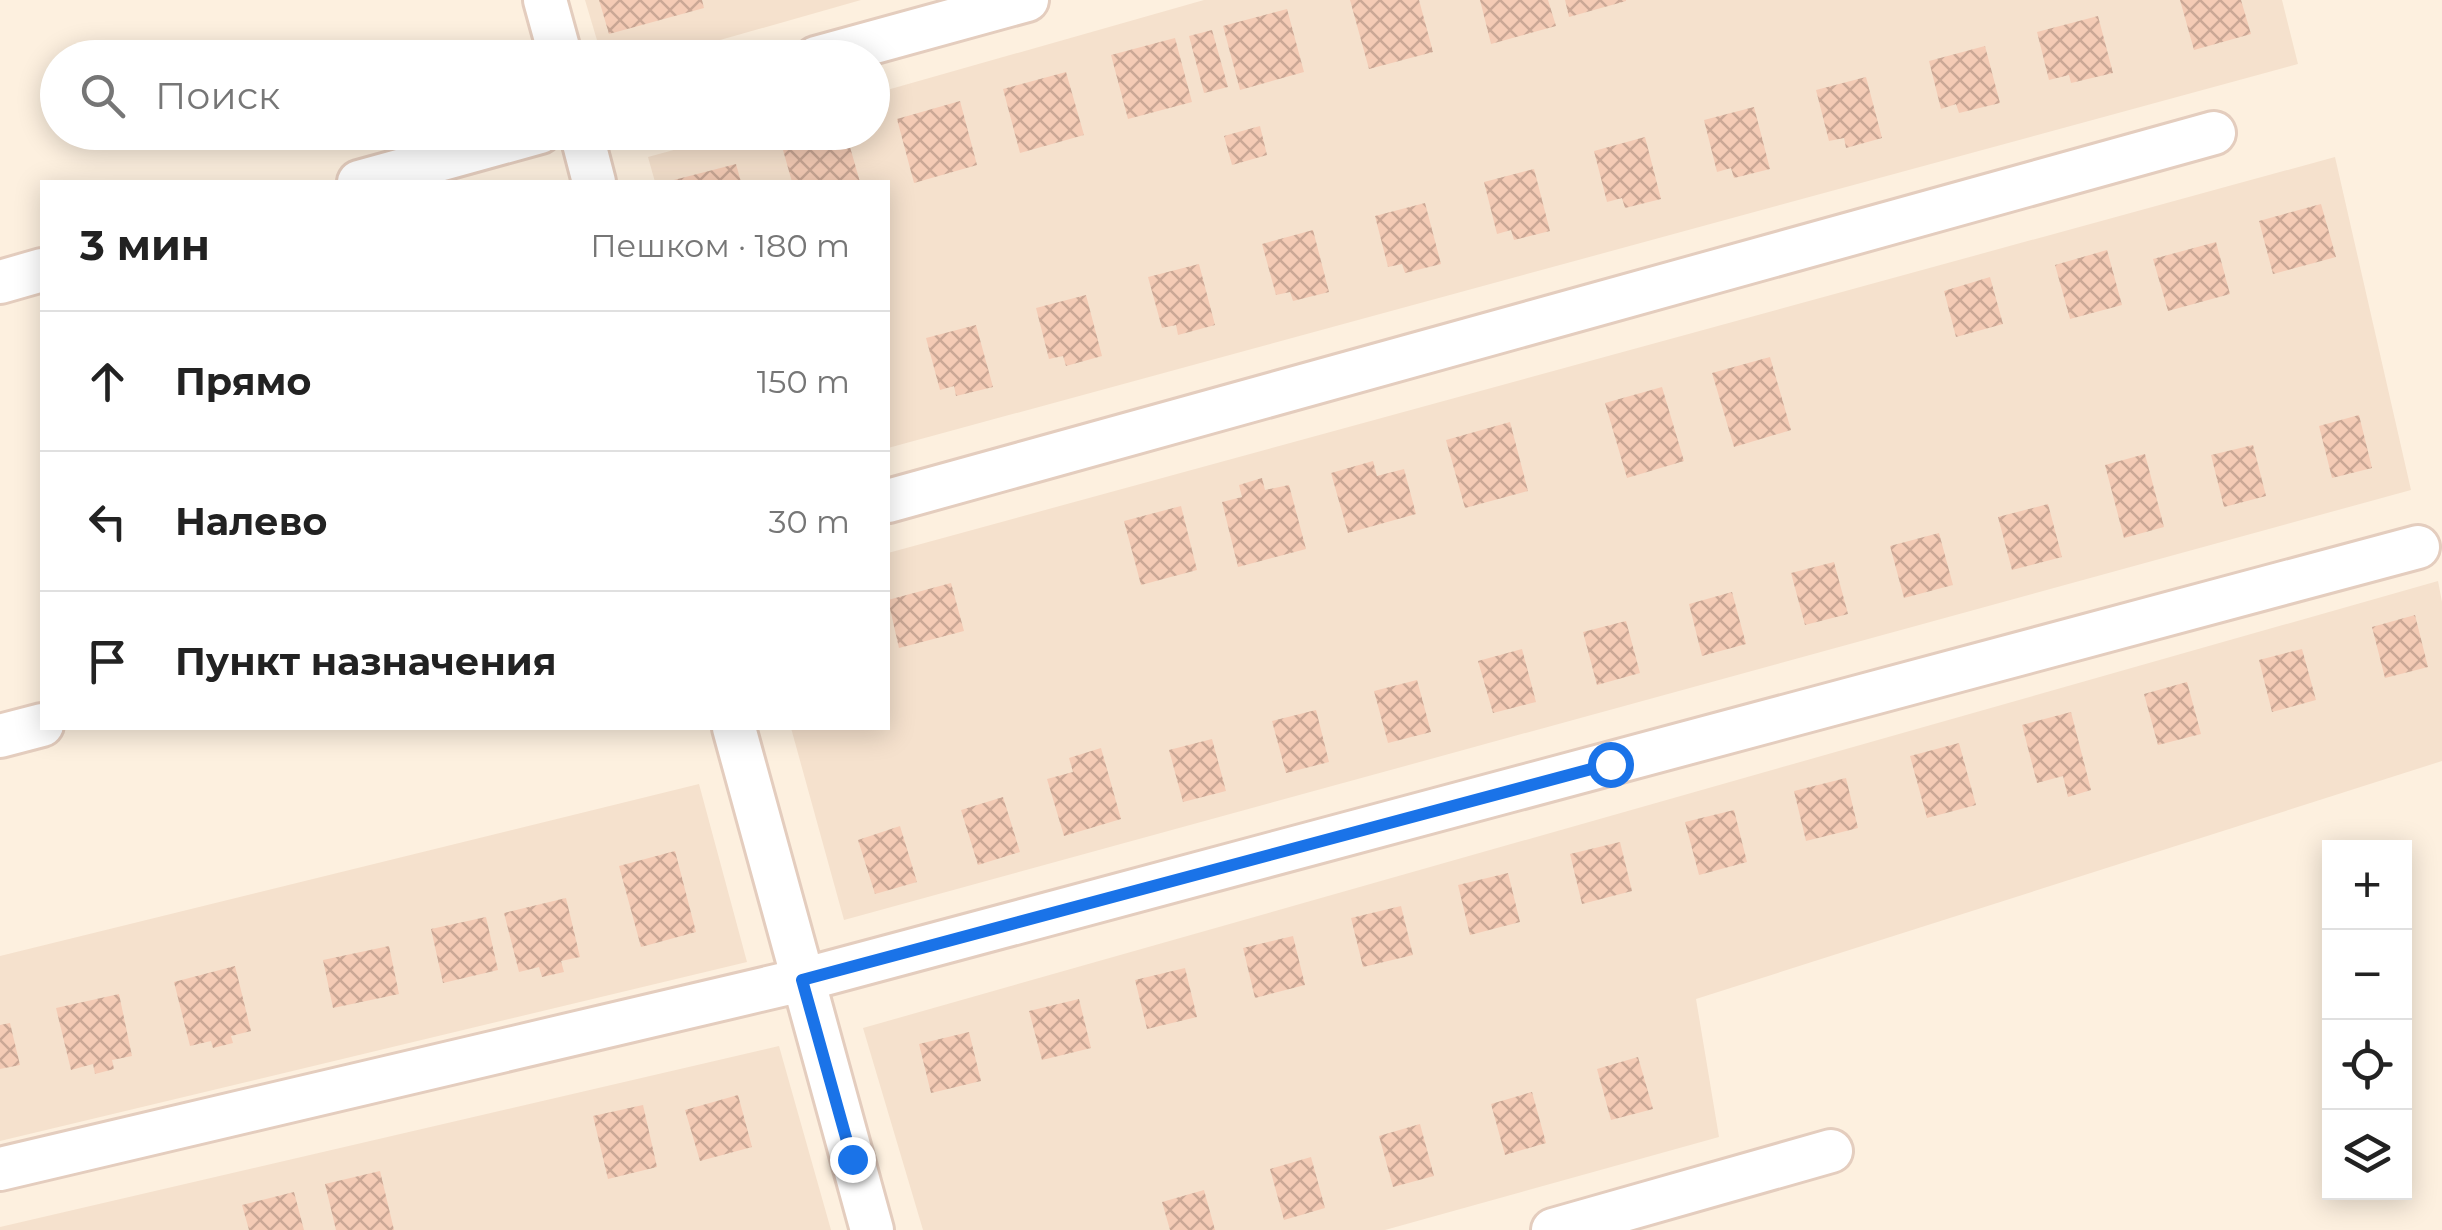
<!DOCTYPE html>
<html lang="ru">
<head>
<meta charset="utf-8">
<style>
  :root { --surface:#fff; --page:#f2f2f2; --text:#222; --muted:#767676; --line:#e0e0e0 }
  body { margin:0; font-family:Montserrat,sans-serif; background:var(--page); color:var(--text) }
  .controls { position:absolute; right:30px; bottom:30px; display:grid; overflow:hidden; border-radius:0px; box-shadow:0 5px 25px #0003 }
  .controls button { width:90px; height:90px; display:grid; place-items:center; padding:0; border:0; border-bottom:2px solid var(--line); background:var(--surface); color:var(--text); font:50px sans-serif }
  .stop { position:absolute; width:30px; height:30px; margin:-22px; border:8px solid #1a73e8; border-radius:50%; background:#fff }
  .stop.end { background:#1a73e8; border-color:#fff; box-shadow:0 2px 10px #0008 }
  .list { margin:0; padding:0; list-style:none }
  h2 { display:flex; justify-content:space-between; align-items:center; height:130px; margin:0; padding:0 40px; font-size:42px }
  h2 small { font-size:32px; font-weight:400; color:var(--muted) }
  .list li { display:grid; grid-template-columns:65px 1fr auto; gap:30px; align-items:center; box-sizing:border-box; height:140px; padding:0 40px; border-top:2px solid var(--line) }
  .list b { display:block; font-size:38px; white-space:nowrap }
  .list em { font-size:32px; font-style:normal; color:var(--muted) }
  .icon { flex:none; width:55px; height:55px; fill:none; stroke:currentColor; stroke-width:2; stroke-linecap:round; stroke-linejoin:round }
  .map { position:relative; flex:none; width:2442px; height:1230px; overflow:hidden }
  .search { position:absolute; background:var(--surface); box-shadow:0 5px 25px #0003; left:40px; top:40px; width:850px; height:110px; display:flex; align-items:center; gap:25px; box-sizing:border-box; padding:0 35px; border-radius:55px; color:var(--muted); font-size:38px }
  .panel { position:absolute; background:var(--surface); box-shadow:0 5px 25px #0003; left:40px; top:180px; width:850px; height:550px; border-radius:0px }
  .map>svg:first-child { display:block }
  .residential { fill:#f5e1cd }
  .building { fill:url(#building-cross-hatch) }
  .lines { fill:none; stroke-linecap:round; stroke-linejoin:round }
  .street-casing { stroke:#e4cdbe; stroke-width:48 }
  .street { stroke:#fff; stroke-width:42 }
  .route { stroke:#1a73e8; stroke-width:12 }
</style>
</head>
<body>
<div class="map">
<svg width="2442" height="1230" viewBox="0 0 2442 1230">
  <defs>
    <pattern id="building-cross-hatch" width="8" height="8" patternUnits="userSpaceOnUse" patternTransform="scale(2.5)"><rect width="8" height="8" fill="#f4cbb5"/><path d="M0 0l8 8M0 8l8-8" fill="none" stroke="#caa795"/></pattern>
  </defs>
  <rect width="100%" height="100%" fill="#fdf0df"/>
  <path class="residential" d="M585,0H861L657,58L602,57Z
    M1204,0H2282L2298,64L888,448V182H655L648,157L736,133L872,132L873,94Z
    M2335,157L2411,490L844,920L791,728H888V553Z
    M2438,581L2442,602V761L1696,999L1719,1137L1385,1230H923L863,1028Z
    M699,784L747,962L0,1141V956Z
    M779,1046L831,1230H0V1227Z"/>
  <path class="building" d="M599,0H702L704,8L609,34Z
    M1350,0H1419L1433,52L1369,69Z
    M1480,0H1548L1556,26L1491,44Z
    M1565,0H1626V1L1569,17Z
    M2180,0H2241L2251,34L2194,50Z
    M1287,9L1304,72L1240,90L1223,26Z
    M2098,16L2113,73L2071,83L2069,75L2049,80L2037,32Z
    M1212,30L1228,87L1204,93L1189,36Z
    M1175,38L1192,102L1128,119L1111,55Z
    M1985,46L2000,103L1959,113L1956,104L1941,109L1929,61Z
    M1066,72L1084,135L1020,153L1003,89Z
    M1866,77L1882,138L1846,148L1844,138L1829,141L1816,90Z
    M960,101L977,165L914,183L897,119Z
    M1754,107L1770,169L1734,178L1731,168L1717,172L1704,120Z
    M1260,126L1267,155L1232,165L1224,136Z
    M846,133L860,182H792L783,150Z
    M1645,137L1661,199L1625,208L1622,198L1607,202L1594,151Z
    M736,164L741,182H670V181Z
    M1534,169L1550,231L1514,240L1511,230L1497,234L1484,182Z
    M1425,203L1441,264L1405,273L1402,264L1388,267L1375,216Z
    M2321,204L2336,257L2273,274L2259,221Z
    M1313,230L1329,292L1293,301L1290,292L1276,295L1262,244Z
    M2216,242L2230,294L2168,311L2153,259Z
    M2107,250L2122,305L2070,319L2055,265Z
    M1199,264L1215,325L1178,335L1176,325L1162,328L1148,277Z
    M1990,277L2003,324L1956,337L1944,291Z
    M1086,295L1102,356L1066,366L1063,356L1049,359L1036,308Z
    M976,325L993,387L956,396L954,386L940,390L926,338Z
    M1770,357L1791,430L1734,447L1712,373Z
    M1662,387L1684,461L1627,478L1605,403Z
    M2359,415L2372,468L2332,478L2319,426Z
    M1510,422L1528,491L1465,508L1446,440Z
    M2253,445L2266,496L2224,507L2211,455Z
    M2145,454L2164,527L2124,538L2105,465Z
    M1373,461L1377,476L1404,469L1416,514L1348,533L1331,473Z
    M1262,478L1265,490L1289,485L1306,549L1238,567L1222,502L1242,497L1239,485Z
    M2048,504L2062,557L2012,570L1998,517Z
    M1181,506L1197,570L1141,585L1124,521Z
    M1939,533L1953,585L1904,598L1890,546Z
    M1834,562L1848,614L1805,625L1791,573Z
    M951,583L964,631L899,648L888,600Z
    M1732,592L1746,644L1702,656L1689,604Z
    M2415,615L2428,667L2385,678L2372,627Z
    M1626,621L1640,673L1597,685L1583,632Z
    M1522,649L1536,702L1493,713L1478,661Z
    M2302,649L2316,700L2272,712L2259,660Z
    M1417,680L1431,732L1388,743L1374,691Z
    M2187,682L2201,734L2158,745L2144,694Z
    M1316,710L1329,762L1286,773L1272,721Z
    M2071,712L2091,790L2068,797L2063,776L2037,783L2022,725Z
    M1212,739L1226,791L1183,802L1169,750Z
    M1959,743L1976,805L1927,818L1910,756Z
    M1101,748L1121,819L1064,836L1047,779L1073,772L1069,758Z
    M1846,778L1858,828L1806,841L1794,791Z
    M1003,797L1020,852L978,865L961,810Z
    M1734,810L1747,862L1699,875L1685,822Z
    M900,826L917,882L875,894L858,840Z
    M1620,842L1632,891L1582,904L1570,854Z
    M675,851L696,932L641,947L619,866Z
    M1508,873L1520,922L1470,935L1458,885Z
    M566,898L580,957L561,961L564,972L542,977L539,967L519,972L504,913Z
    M1401,906L1413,955L1363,967L1351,918Z
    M486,917L498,970L443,983L431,929Z
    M1293,936L1305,985L1255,998L1243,948Z
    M389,946L399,994L333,1008L323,960Z
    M235,966L251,1031L231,1036L233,1043L213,1048L211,1041L190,1046L174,982Z
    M1185,968L1197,1017L1147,1029L1135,980Z
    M119,994L132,1056L112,1060L114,1069L95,1074L93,1064L71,1070L56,1008Z
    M1079,999L1091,1048L1042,1060L1029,1011Z
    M10,1023L20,1065L0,1069V1025Z
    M969,1032L981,1081L931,1093L919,1044Z
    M1638,1057L1653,1109L1611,1120L1597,1069Z
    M1532,1092L1546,1143L1505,1155L1491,1104Z
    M738,1095L752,1147L700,1161L685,1110Z
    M643,1105L657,1167L608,1179L593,1116Z
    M1420,1124L1434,1176L1393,1187L1379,1136Z
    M1311,1157L1325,1208L1284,1220L1270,1169Z
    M380,1171L394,1230H336L325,1184Z
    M1204,1190L1215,1230H1170L1162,1202Z
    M294,1192L304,1230H249L242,1205Z"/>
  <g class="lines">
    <g class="street-casing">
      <path id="street" d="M545,0L561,58
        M816,58L1027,0
        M581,132L594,182
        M359,182L540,132
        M0,282L42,270
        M888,501L2214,133
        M734,728L872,1230
        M0,736L42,725
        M0,1169L802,980L2418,547
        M1553,1230L1831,1151"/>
    </g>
    <use href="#street" class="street"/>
  </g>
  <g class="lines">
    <path class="route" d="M852,1159L802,980L1610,764"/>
  </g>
</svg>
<div class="controls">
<button>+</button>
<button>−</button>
<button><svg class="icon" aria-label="locate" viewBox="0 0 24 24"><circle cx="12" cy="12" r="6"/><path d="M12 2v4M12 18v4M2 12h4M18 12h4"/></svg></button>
<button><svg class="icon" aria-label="layers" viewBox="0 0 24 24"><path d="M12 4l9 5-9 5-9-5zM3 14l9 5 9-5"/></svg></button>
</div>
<div class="stop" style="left:1610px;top:764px"></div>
<div class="stop end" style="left:852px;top:1159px"></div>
<div class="search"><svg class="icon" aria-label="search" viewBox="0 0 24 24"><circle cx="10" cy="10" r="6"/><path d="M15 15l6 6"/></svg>Поиск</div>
<section class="panel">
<h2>3 мин<small>Пешком · 180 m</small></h2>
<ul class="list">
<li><svg class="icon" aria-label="ahead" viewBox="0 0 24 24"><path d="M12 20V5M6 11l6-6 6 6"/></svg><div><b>Прямо</b></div><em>150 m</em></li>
<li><svg class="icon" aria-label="left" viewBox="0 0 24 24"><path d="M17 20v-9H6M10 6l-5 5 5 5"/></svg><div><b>Налево</b></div><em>30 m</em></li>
<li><svg class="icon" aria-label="arrive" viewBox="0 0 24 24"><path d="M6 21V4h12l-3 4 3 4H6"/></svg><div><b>Пункт назначения</b></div></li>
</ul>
</section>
</div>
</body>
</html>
